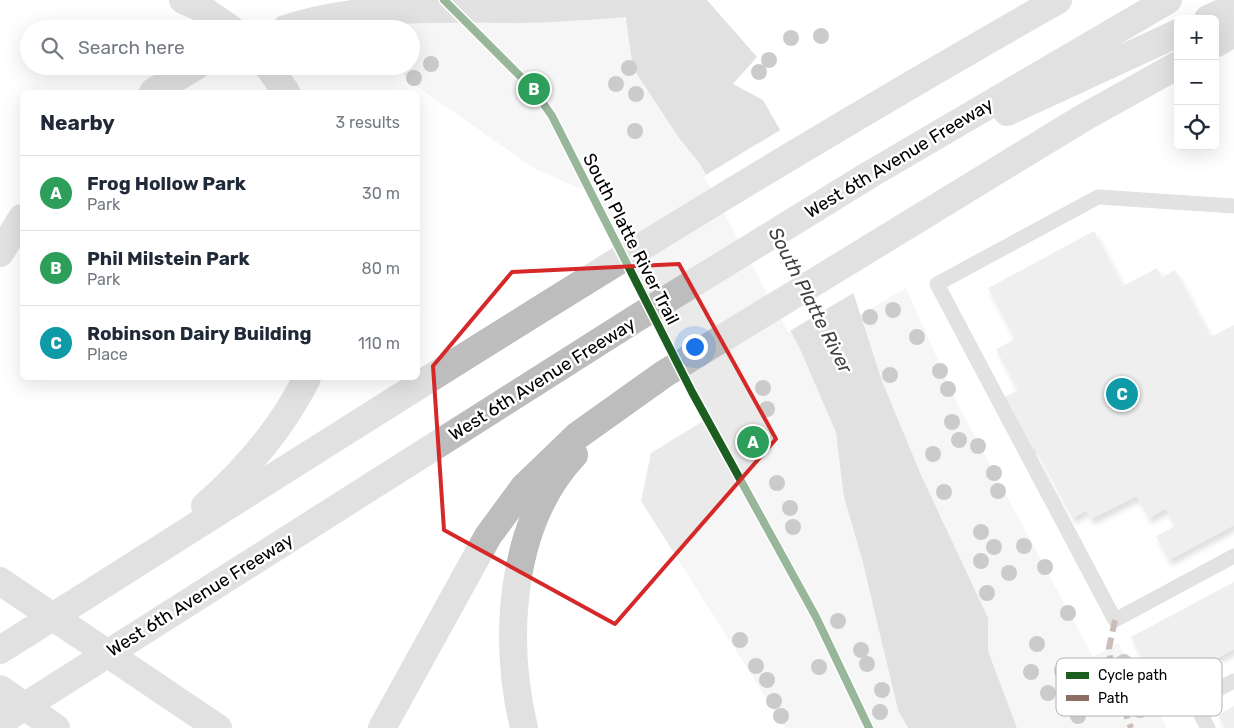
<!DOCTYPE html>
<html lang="en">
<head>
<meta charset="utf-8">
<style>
  :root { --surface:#fff; --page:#f6f6f7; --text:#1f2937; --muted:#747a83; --line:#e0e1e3; --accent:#595959 }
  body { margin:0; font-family:Rubik,sans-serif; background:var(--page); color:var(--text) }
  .controls { position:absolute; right:15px; top:15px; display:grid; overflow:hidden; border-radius:8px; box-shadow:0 5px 20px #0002 }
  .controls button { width:45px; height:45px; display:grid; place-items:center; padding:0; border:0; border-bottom:1px solid var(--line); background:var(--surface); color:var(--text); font:25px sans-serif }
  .you { position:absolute; left:694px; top:346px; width:18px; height:18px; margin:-12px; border:4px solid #fff; border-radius:50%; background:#1a73e8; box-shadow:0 0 0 8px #1a73e833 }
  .badge { display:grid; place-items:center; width:32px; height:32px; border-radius:50%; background:var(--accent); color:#fff; font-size:16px; font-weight:700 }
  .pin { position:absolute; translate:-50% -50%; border:2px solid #fff; box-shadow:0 1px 5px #0006 }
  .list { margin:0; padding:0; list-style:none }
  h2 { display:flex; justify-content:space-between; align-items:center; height:65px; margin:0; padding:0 20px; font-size:21px }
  h2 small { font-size:16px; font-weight:400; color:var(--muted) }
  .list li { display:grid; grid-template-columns:32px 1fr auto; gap:15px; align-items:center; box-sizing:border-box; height:75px; padding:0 20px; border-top:1px solid var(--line) }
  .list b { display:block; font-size:19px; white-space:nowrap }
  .list p { margin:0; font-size:16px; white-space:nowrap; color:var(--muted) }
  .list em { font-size:16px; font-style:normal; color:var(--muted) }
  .icon { flex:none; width:28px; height:28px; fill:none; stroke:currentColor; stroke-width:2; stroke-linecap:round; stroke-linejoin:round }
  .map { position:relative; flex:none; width:1234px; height:728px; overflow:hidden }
  .search { position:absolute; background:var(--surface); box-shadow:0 5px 20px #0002; left:20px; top:20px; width:400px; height:55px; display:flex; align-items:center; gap:12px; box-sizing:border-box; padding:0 18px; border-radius:28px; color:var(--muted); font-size:19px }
  .panel { position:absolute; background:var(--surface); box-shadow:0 5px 20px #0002; left:20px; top:90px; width:400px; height:290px; border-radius:8px }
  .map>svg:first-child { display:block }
  .green { fill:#eaeaea }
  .water { fill:#bcbcbc }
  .pier { fill:#fff }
  .building { fill:#dcdcdc; filter:url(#shadow) }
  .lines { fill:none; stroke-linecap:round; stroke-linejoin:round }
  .service { stroke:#bebebe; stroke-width:15 }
  .motorway { stroke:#bdbdbd; stroke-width:28 }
  .quiet { stroke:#8d6e63; stroke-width:6; stroke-dasharray:12 6; stroke-linecap:butt }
  .cycleway-casing { stroke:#fff; stroke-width:11 }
  .cycleway { stroke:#1b5e20; stroke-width:8 }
  .tree { fill:#8d8d8d }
  .marked { fill:none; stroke:#d62828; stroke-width:4; stroke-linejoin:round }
  .labels { text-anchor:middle; stroke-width:5; stroke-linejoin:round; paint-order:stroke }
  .street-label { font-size:18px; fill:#000; stroke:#fff }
  .water-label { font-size:19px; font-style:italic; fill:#404040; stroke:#fff }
  .key { fill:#fff; stroke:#b2b2b2; stroke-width:1 }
  .key-label { font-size:14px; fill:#000 }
</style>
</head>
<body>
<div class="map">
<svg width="1234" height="728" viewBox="0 0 1234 728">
  <defs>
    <filter id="shadow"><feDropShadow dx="3" dy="5.5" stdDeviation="2.5" flood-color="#0004"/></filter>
  </defs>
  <rect width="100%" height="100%" fill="#fff"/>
  <path class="green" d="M348,0H617L679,138L700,164L758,268L800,349L837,432L844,497L862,559L898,710L908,728H785L641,501L651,453L708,418L597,196L535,169L408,80L398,66H411V29H370Z
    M906,288L957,403L1093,657L1118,643L1167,728H1017L988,651V618L921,475L882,381L860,315Z"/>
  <path class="water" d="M617,0H707L757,57L733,84L763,100L827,212L882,381L921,475L988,618V651L1017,728H908L898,710L862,559L844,497L836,432L800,349L758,268L700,164L679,138L633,68L625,12Z"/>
  <path class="pier" d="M782,129L829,211L855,292L788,332L704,176Z"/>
  <path class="building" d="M1094,231L1123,286L1157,268L1162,277L1175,270L1211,337L1234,325V525L1169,560L1156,536L1175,526L1166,508L1149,518L1137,496L1091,519L1086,510L1073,518L1035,448L1031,450L1003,398L1018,390L996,349L1015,339L988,288Z
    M1234,582V649L1159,689L1131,637Z
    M1234,706V728H1226L1218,715Z"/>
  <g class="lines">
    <path class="service" d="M1234,206L1098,197L937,284L1115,620L1234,556
      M1208,728L1194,702L1234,681"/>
    <path class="motorway" d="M183,0L199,7L231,29
      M1208,19L1234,7
      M285,29C362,4 442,9 522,9C571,8 620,3 669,0
      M1215,44L1234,33
      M268,66L286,92
      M153,92L196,66
      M1007,112L1178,33
      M0,253L22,218
      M205,506C247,469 282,428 307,378
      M0,581L218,728
      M0,650C350,429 698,204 1058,0
      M0,689L56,728
      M0,722L635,319L869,175L1168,0
      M382,728L488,536L524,487L577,436L664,374L1083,118L1178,65
      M524,728C503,640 509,524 574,455"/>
    <path class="quiet" d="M1115,620L1109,648L1113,679L1131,728"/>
    <g class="cycleway-casing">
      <path id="cycleway" d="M444,0L533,89L552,116L692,392L816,617L869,728"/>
    </g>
    <use href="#cycleway" class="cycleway"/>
  </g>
  <g class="tree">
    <circle cx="821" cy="36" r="8"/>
    <circle cx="791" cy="38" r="8"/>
    <circle cx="769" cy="60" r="8"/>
    <circle cx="431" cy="64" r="8"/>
    <circle cx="629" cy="68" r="8"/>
    <circle cx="759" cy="72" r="8"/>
    <circle cx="414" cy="78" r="8"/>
    <circle cx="616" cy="84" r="8"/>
    <circle cx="636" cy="94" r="8"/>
    <circle cx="635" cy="131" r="8"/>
    <circle cx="893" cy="310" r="8"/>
    <circle cx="870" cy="317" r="8"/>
    <circle cx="917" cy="337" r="8"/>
    <circle cx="940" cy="371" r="8"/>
    <circle cx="890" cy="375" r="8"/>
    <circle cx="763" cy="388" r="8"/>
    <circle cx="948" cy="389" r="8"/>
    <circle cx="767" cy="409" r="8"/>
    <circle cx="952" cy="422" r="8"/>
    <circle cx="959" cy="440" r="8"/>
    <circle cx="978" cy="446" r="8"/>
    <circle cx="933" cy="454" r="8"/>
    <circle cx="994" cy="473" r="8"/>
    <circle cx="777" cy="483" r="8"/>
    <circle cx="998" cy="491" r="8"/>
    <circle cx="944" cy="492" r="8"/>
    <circle cx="790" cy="508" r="8"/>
    <circle cx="793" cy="527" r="8"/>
    <circle cx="981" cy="532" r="8"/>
    <circle cx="1024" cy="546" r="8"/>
    <circle cx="994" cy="547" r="8"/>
    <circle cx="981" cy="561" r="8"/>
    <circle cx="1045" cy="567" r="8"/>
    <circle cx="1009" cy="573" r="8"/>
    <circle cx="987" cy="593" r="8"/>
    <circle cx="1068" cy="613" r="8"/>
    <circle cx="838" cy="621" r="8"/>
    <circle cx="740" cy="640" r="8"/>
    <circle cx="1037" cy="644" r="8"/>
    <circle cx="861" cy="650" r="8"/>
    <circle cx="1124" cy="662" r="8"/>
    <circle cx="867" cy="664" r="8"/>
    <circle cx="756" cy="666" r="8"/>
    <circle cx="819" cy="667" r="8"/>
    <circle cx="1062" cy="671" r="8"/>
    <circle cx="1031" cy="672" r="8"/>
    <circle cx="767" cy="680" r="8"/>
    <circle cx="882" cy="690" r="8"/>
    <circle cx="1048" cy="693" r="8"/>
    <circle cx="774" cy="701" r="8"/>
    <circle cx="1140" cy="710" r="8"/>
    <circle cx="880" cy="712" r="8"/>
    <circle cx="781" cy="716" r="8"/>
    <circle cx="1078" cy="716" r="8"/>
  </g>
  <path d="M0 0H1234V728H0ZM679,264L776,439L615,624L444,530L433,366L512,272Z" fill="#fff" fill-opacity=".55" fill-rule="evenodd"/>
  <path class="marked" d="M679,264L776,439L615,624L444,530L433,366L512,272Z"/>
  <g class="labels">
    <g class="street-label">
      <text transform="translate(899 158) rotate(-31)" y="6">West 6th Avenue Freeway</text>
      <text transform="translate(631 239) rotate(63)" y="6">South Platte River Trail</text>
      <text transform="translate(542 379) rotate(-32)" y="6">West 6th Avenue Freeway</text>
      <text transform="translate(200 595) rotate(-32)" y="6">West 6th Avenue Freeway</text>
    </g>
    <g class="water-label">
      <text transform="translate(811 300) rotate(63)" y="7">South Platte River</text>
    </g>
  </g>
  <rect x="1056" y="658" width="166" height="58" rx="8" class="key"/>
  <rect x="1066" y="672" width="23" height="7" fill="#1b5e20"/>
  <rect x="1066" y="695" width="23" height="6" fill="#8d6e63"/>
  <g class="key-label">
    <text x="1098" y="680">Cycle path</text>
    <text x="1098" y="703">Path</text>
  </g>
</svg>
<div class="controls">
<button>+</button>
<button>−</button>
<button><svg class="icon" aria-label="locate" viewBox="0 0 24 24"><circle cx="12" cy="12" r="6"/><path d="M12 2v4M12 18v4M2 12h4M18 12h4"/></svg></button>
</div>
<div class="you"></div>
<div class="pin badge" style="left:753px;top:442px;background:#2e9e5b">A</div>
<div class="pin badge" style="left:534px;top:89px;background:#2e9e5b">B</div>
<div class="pin badge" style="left:1122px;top:394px;background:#0f9aa8">C</div>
<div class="search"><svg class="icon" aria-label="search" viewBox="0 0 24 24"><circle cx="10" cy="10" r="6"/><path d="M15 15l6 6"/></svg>Search here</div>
<section class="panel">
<h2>Nearby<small>3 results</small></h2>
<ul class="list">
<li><span class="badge" style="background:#2e9e5b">A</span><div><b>Frog Hollow Park</b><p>Park</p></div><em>30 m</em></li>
<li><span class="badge" style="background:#2e9e5b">B</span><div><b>Phil Milstein Park</b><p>Park</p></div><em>80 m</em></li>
<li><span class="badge" style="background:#0f9aa8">C</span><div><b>Robinson Dairy Building</b><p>Place</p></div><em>110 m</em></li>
</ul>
</section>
</div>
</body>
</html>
